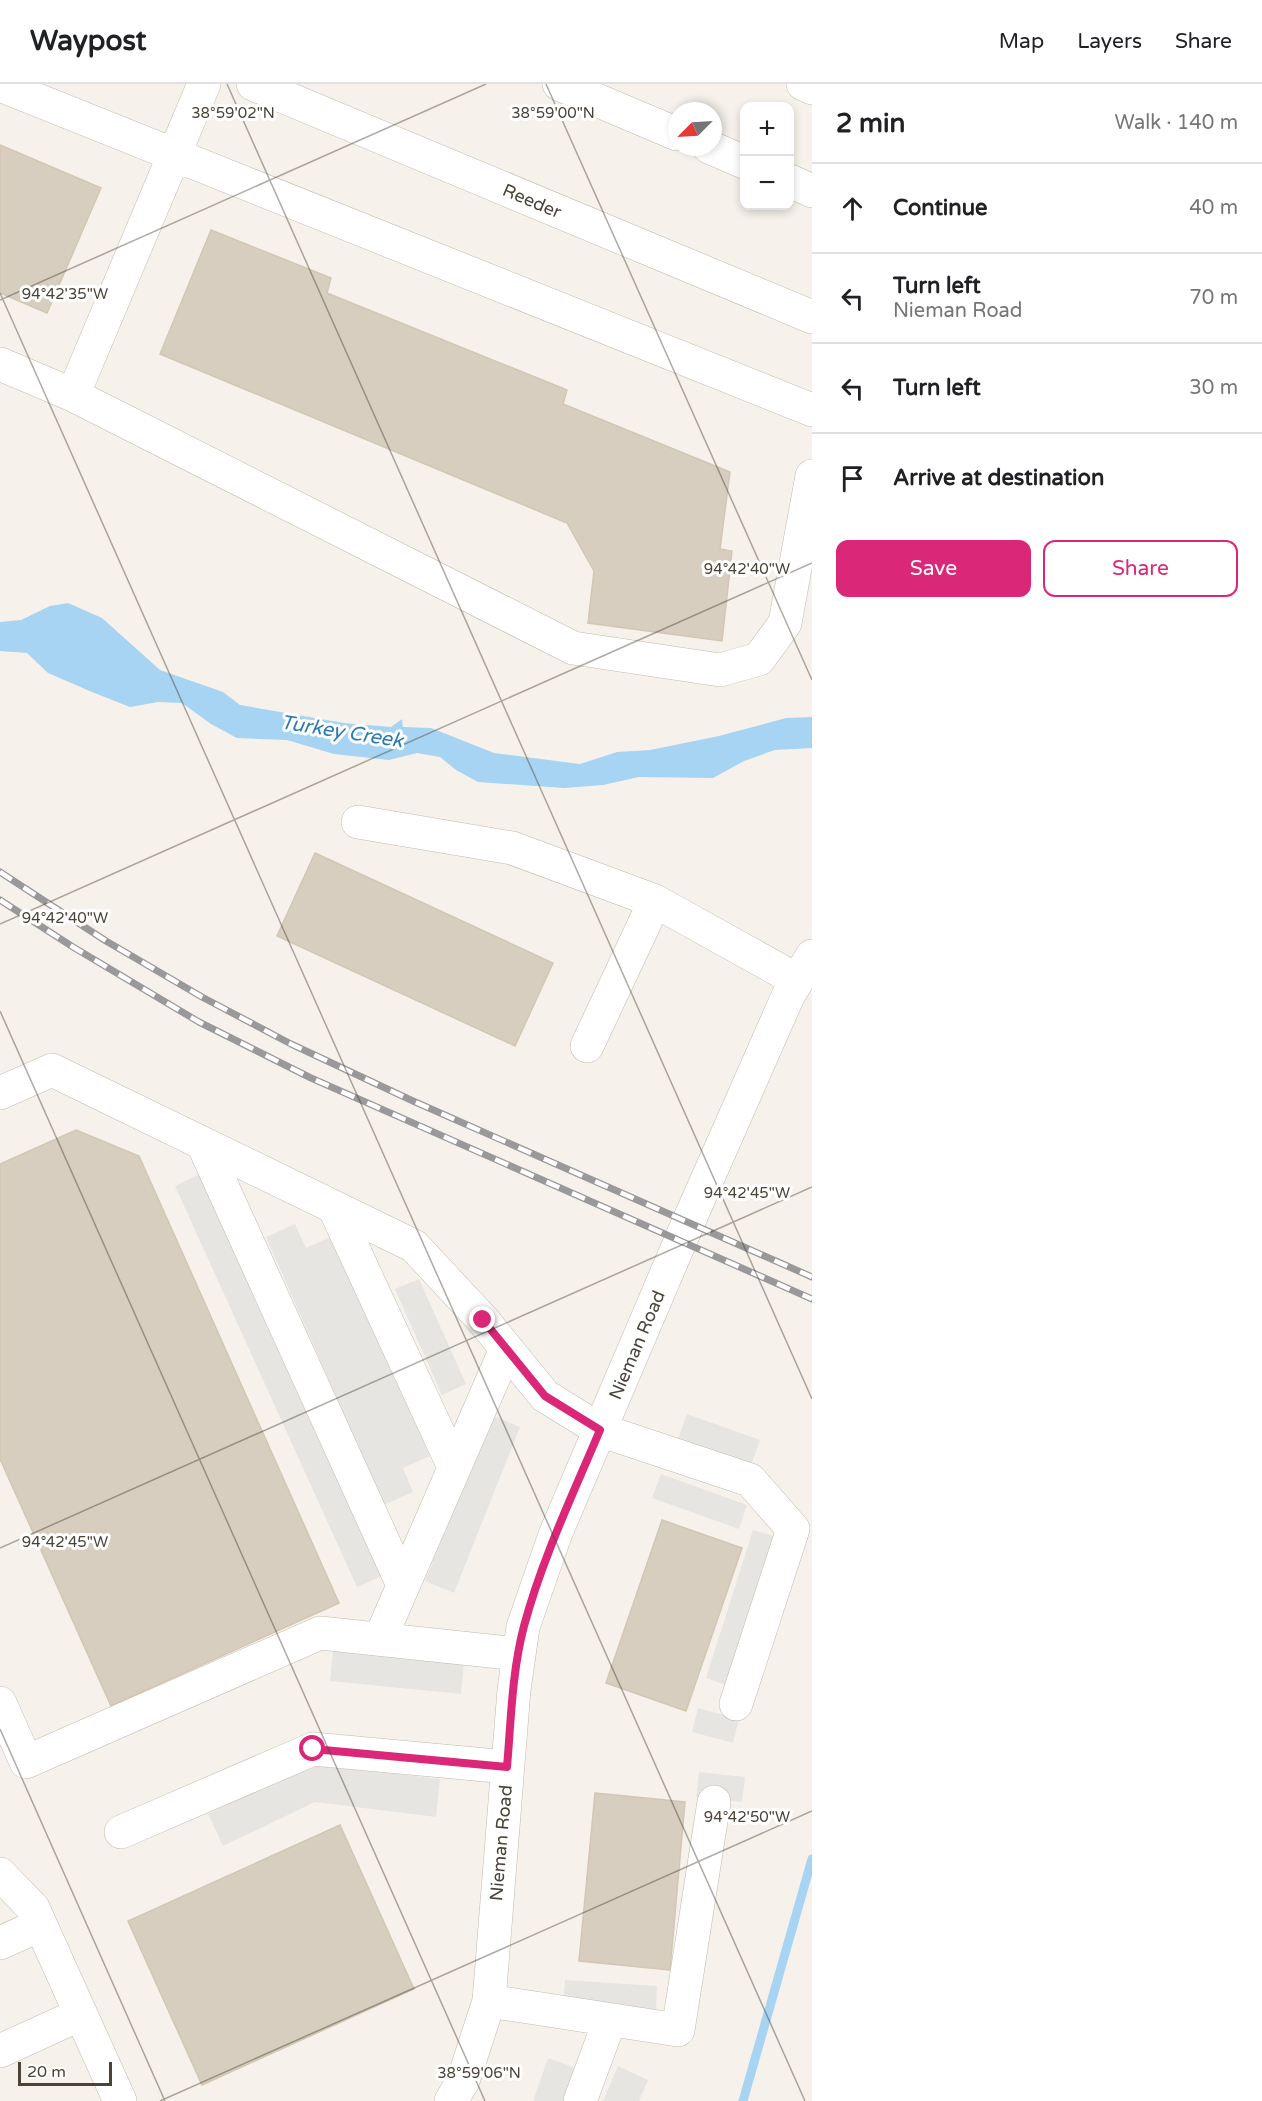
<!DOCTYPE html>
<html lang="en">
<head>
<meta charset="utf-8">
<style>
  :root { --surface:#fff; --page:#f6f6f6; --text:#202124; --muted:#757577; --line:#e0e0e0; --accent:#db2777 }
  body { margin:0; font-family:"Varela Round",sans-serif; background:var(--page); color:var(--text) }
  .controls { position:absolute; right:18px; top:18px; display:grid; overflow:hidden; border-radius:12px; box-shadow:0 3px 9px #0003 }
  .controls button { width:54px; height:54px; display:grid; place-items:center; padding:0; border:0; border-bottom:2px solid var(--line); background:var(--surface); color:var(--text); font:30px sans-serif }
  .compass { position:absolute; left:668px; top:18px; width:54px; height:54px; border-radius:50%; background:var(--surface); box-shadow:0 3px 9px #0003; rotate:246deg }
  .scale { position:absolute; left:18px; bottom:15px; width:94px; box-sizing:border-box; padding-left:6px; border:3px solid #4b4338; border-top:0; font-size:16px; line-height:21px; white-space:nowrap; color:#4b4338; -webkit-text-stroke:4px #fff; paint-order:stroke }
  .stop { position:absolute; width:18px; height:18px; margin:-14px; border:4px solid #db2777; border-radius:50%; background:#fff }
  .stop.end { background:#db2777; border-color:#fff; box-shadow:0 2px 6px #0008 }
  .list { margin:0; padding:0; list-style:none }
  h2 { display:flex; justify-content:space-between; align-items:center; height:78px; margin:0; padding:0 24px; font-size:26px }
  h2 small { font-size:20px; font-weight:400; color:var(--muted) }
  .list li { display:grid; grid-template-columns:39px 1fr auto; gap:18px; align-items:center; box-sizing:border-box; height:90px; padding:0 24px; border-top:2px solid var(--line) }
  .list b { display:block; font-size:22px; white-space:nowrap }
  .list p { margin:0; font-size:20px; white-space:nowrap; color:var(--muted) }
  .list em { font-size:20px; font-style:normal; color:var(--muted) }
  .actions { display:flex; gap:12px; padding:18px 24px }
  .actions a { flex:1; padding:14px 0; border:2px solid var(--accent); border-radius:12px; text-align:center; font-size:21px; color:var(--accent) }
  .actions .main { background:var(--accent); color:#fff }
  .icon { flex:none; width:33px; height:33px; fill:none; stroke:currentColor; stroke-width:2; stroke-linecap:round; stroke-linejoin:round }
  .map { position:relative; flex:none; width:812px; height:2017px; overflow:hidden }
  header { display:flex; align-items:center; gap:36px; box-sizing:border-box; height:84px; padding:0 30px; background:var(--surface); border-bottom:2px solid var(--line) }
  header strong { font-size:28px }
  nav { display:flex; gap:33px; margin-inline-start:auto; font-size:21px }
  main { display:flex }
  aside { flex:1; background:var(--surface) }
  .map>svg:first-child { display:block }
  .parking { fill:#e7e5e2 }
  .water { fill:#a7d4f3 }
  .lines { fill:none; stroke-linecap:round; stroke-linejoin:round }
  .stream { stroke:#a7d4f3; stroke-width:9 }
  .building { fill:#d8cec0; stroke:#d3c6b3; stroke-width:1.5 }
  .minor-casing { stroke:#c2baad; stroke-width:34 }
  .minor { stroke:#fff; stroke-width:33 }
  .rail-casing { stroke:#999; stroke-width:7 }
  .rail { stroke:#fff; stroke-width:4.5; stroke-dasharray:14; stroke-linecap:butt }
  .route { stroke:#db2777; stroke-width:8 }
  .ticks { fill:none; stroke:#4b4338; stroke-width:1.5; stroke-opacity:0.45 }
  .labels { text-anchor:middle; stroke-width:6; stroke-linejoin:round; paint-order:stroke }
  .street-label { font-size:18px; fill:#4b4338; stroke:#fff }
  .water-label { font-size:20px; font-style:italic; fill:#2b7ab2; stroke:#fff }
  .ticks-label { font-size:15px; text-anchor:middle; fill:#4b4338; stroke:#fff; stroke-width:6; stroke-linejoin:round; paint-order:stroke }
</style>
</head>
<body>
<header>
<strong>Waypost</strong>
<nav><a>Map</a><a>Layers</a><a>Share</a></nav>
</header>
<main>
<div class="map">
<svg width="812" height="2017" viewBox="0 0 812 2017">
  <rect width="100%" height="100%" fill="#f6f2eb"/>
  <path class="parking" d="M202,1089L385,1491L357,1503L175,1102Z
    M295,1140L306,1164L333,1152L430,1372L403,1384L413,1408L384,1421L266,1153Z
    M419,1195L466,1300L442,1311L395,1205Z
    M687,1330L760,1356L750,1384L677,1358Z
    M491,1331L520,1343L454,1509L425,1497Z
    M661,1390L747,1421L739,1445L652,1414Z
    M753,1446L776,1453L729,1602L706,1594Z
    M333,1567L464,1580L461,1610L330,1597Z
    M698,1624L739,1635L733,1659L692,1648Z
    M314,1680L440,1695L436,1733L315,1718L223,1762L208,1730Z
    M699,1688L745,1693L742,1718L696,1713Z
    M565,1896L657,1902L656,1928L563,1921Z
    M548,1974L578,1985L567,2017H533Z
    M618,1982L648,1996L639,2017H603Z"/>
  <path class="water" d="M68,519L102,534L160,586L223,608L240,621L344,639L391,643L402,635L403,643L431,644L494,669L580,680L617,668L650,666L719,652L786,634L812,633V664L775,666L744,677L713,694L639,693L603,701L564,704L478,698L456,686L440,673L417,669L389,676L334,670L287,656L237,654L211,640L182,619L158,618L130,623L92,608L48,589L27,569L0,567V538L21,536L50,522Z"/>
  <g class="lines">
    <path class="stream" d="M743,2017L812,1775"/>
  </g>
  <path class="building" d="M0,61L101,104L47,229L0,209Z
    M211,146L331,194L327,209L567,306L563,320L730,388L720,465L732,467L722,557L588,539L594,487L567,439L160,270Z
    M315,769L553,879L515,962L277,852Z
    M76,1046L139,1072L339,1519L111,1622L0,1375V1080Z
    M662,1436L742,1464L686,1627L606,1599Z
    M595,1709L685,1718L670,1886L579,1877Z
    M340,1741L414,1905L202,2001L128,1837Z"/>
  <g class="lines">
    <g class="minor-casing">
      <path id="minor" d="M253,0L812,233
        M559,0L677,50
        M803,0L812,4
        M0,1L812,326
        M709,63L744,78
        M790,97L812,107
        M0,280L73,311L573,564L720,586L759,575L785,539L812,392
        M73,311L204,0
        M358,738L512,764L655,817L797,896
        M587,962L655,817
        M0,1009L52,986L414,1162L483,1236L545,1312L600,1346L750,1396L793,1445L736,1620
        M203,1060L403,1501
        M334,1123L454,1383
        M380,1555L506,1265
        M0,1619L26,1678L320,1549L519,1570
        M121,1748L313,1665L507,1683
        M0,1790L33,1824L120,2017
        M0,1859L40,1841
        M489,1917L678,1946L714,1718
        M0,1967L81,1930
        M451,2017L463,1997L489,1917L514,1606L523,1543L555,1451L688,1139L788,912L812,872
        M580,2017L610,1936"/>
    </g>
    <use href="#minor" class="minor"/>
    <g class="rail-casing">
      <path id="rail" d="M0,788L106,857L202,913L291,960L413,1017L812,1193
        M0,816L73,863L199,938L311,994L812,1215"/>
    </g>
    <use href="#rail" class="rail"/>
  </g>
  <g class="lines">
    <path class="route" d="M313,1665L507,1683C511,1637 512,1587 524,1542C542,1475 573,1410 600,1346L545,1312L483,1236"/>
  </g>
  <path class="ticks" d="M227,0L812,1315M546,0L812,596M0,209L805,2017M0,216L486,0M0,840L812,479M0,927L485,2017M0,1464L812,1103M0,1645L165,2017M160,2017L812,1727"/>
  <g class="labels">
    <g class="street-label">
      <text transform="translate(532 117) rotate(23)" y="6">Reeder</text>
      <text transform="translate(637 1261) rotate(-67)" y="6">Nieman Road</text>
      <text transform="translate(501 1759) rotate(-85)" y="6">Nieman Road</text>
    </g>
    <g class="water-label">
      <text transform="translate(342 647) rotate(9)" y="7">Turkey Creek</text>
    </g>
  </g>
  <g class="ticks-label">
    <text x="233" y="34">38°59'02"N</text>
    <text x="553" y="34">38°59'00"N</text>
    <text x="65" y="215">94°42'35"W</text>
    <text x="747" y="490">94°42'40"W</text>
    <text x="65" y="839">94°42'40"W</text>
    <text x="747" y="1114">94°42'45"W</text>
    <text x="65" y="1463">94°42'45"W</text>
    <text x="747" y="1738">94°42'50"W</text>
    <text x="479" y="1994">38°59'06"N</text>
  </g>
</svg>
<div class="controls">
<button>+</button>
<button>−</button>
</div>
<svg class="compass" viewBox="-18 -18 36 36"><path d="M0-13l5 13h-10z" fill="#e53935"/><path d="M0 13l5-13h-10z" fill="#757577"/></svg>
<div class="scale">20 m</div>
<div class="stop" style="left:313px;top:1665px"></div>
<div class="stop end" style="left:483px;top:1236px"></div>
</div>
<aside>
<h2>2 min<small>Walk · 140 m</small></h2>
<ul class="list">
<li><svg class="icon" aria-label="ahead" viewBox="0 0 24 24"><path d="M12 20V5M6 11l6-6 6 6"/></svg><div><b>Continue</b></div><em>40 m</em></li>
<li><svg class="icon" aria-label="left" viewBox="0 0 24 24"><path d="M17 20v-9H6M10 6l-5 5 5 5"/></svg><div><b>Turn left</b><p>Nieman Road</p></div><em>70 m</em></li>
<li><svg class="icon" aria-label="left" viewBox="0 0 24 24"><path d="M17 20v-9H6M10 6l-5 5 5 5"/></svg><div><b>Turn left</b></div><em>30 m</em></li>
<li><svg class="icon" aria-label="arrive" viewBox="0 0 24 24"><path d="M6 21V4h12l-3 4 3 4H6"/></svg><div><b>Arrive at destination</b></div></li>
</ul>
<div class="actions"><a class="main">Save</a><a>Share</a></div>
</aside>
</main>
</body>
</html>
